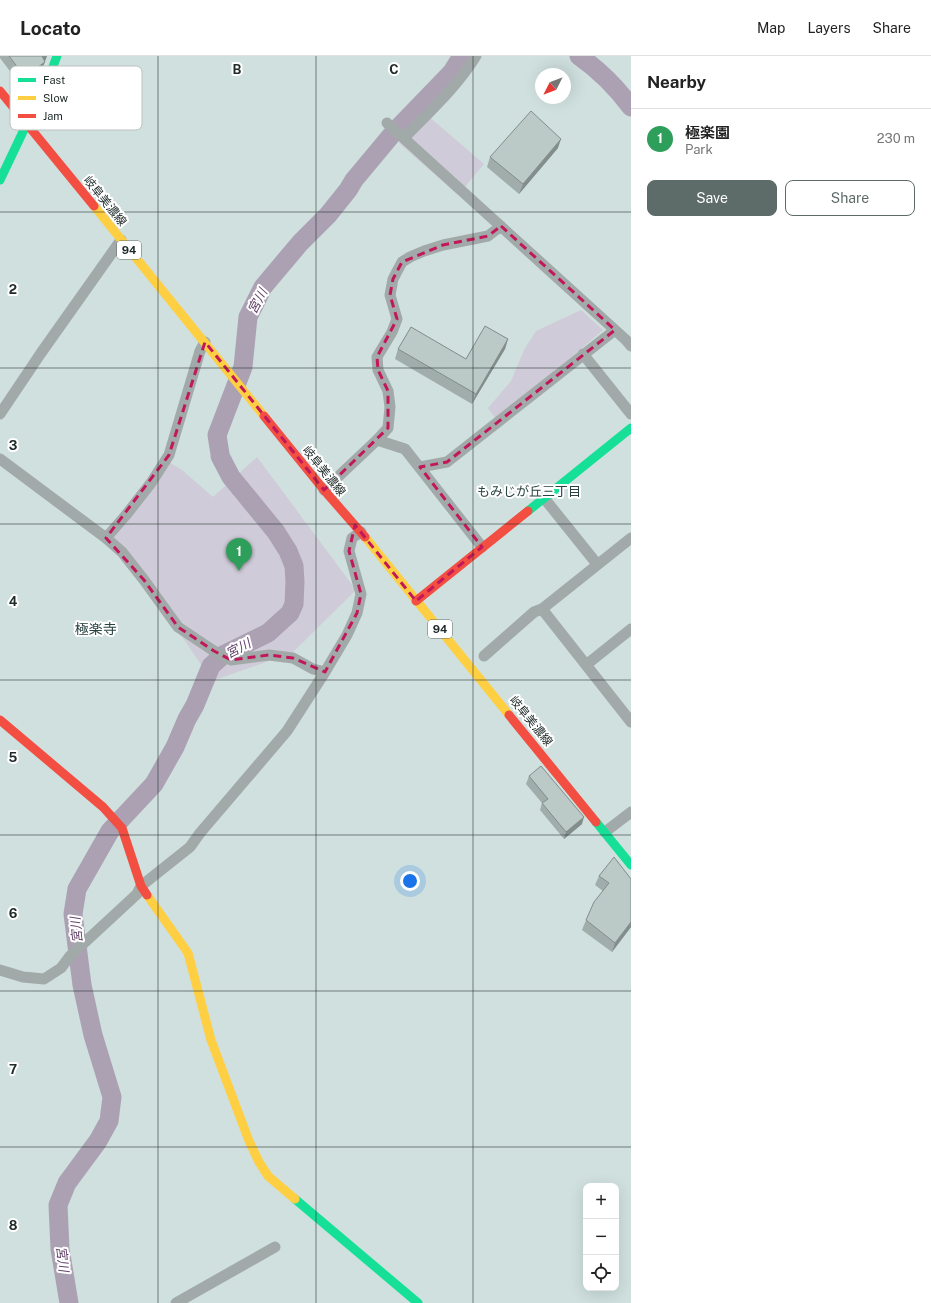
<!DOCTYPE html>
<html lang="en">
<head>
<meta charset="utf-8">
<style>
  :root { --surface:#fff; --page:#f6f6f6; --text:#222; --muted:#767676; --line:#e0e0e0; --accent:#5d6b69 }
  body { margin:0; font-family:"Public Sans","Noto Sans JP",sans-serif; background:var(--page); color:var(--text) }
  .controls { position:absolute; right:12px; bottom:12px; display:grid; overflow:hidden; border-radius:8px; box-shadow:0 4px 16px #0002 }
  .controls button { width:36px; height:36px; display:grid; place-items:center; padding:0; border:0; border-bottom:1px solid var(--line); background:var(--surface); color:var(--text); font:20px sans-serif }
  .compass { position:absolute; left:535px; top:12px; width:36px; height:36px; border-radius:50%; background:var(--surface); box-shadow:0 4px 16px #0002; rotate:228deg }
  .you { position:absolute; left:410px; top:825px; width:14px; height:14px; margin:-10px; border:3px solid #fff; border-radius:50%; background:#1a73e8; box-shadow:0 0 0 6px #1a73e833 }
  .badge { display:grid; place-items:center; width:26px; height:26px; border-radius:50%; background:var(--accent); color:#fff; font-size:13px; font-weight:700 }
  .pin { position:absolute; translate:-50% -33px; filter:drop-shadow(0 1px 2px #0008) }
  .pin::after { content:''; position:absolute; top:21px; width:14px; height:12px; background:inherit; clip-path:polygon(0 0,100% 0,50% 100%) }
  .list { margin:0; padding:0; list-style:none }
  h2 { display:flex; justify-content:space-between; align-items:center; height:52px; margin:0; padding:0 16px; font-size:17px }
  h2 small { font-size:13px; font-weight:400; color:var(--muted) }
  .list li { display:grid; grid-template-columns:26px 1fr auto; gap:12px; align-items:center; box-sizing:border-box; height:60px; padding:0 16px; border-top:1px solid var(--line) }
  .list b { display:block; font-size:15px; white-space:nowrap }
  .list p { margin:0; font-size:13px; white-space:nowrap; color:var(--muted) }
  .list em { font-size:13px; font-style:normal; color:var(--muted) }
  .actions { display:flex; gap:8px; padding:12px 16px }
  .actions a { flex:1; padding:9px 0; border:1px solid var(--accent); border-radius:8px; text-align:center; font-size:14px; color:var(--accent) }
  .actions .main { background:var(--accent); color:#fff }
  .icon { flex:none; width:22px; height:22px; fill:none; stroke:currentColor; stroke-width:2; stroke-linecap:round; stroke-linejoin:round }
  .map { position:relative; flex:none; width:631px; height:1247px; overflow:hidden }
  header { display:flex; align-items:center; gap:24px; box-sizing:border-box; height:56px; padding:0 20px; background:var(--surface); border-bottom:1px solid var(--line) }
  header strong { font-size:19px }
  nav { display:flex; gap:22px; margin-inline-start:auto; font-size:14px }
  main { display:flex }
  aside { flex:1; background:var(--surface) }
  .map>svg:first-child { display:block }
  .green { fill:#cfcbd8 }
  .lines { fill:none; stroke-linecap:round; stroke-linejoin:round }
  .river { stroke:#aba1b3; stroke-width:19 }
  .street { stroke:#a2aaa9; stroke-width:11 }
  .fast { stroke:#16e098; stroke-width:9 }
  .slow { stroke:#ffcf43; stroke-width:9 }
  .jam { stroke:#f24e42; stroke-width:9 }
  .wall { fill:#a1adab }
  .shaded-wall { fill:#838d8b }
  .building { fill:#bbc9c7; stroke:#838d8b }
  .marked { fill:none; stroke:#c2185b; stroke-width:3; stroke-dasharray:8 5; stroke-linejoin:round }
  .grid { fill:none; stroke:#202c2a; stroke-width:1; stroke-opacity:0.55 }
  .labels { text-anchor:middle; stroke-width:4; stroke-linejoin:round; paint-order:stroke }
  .shield { fill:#fff; stroke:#636b6a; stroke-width:1 }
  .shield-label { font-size:11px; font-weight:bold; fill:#202c2a }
  .street-label { font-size:12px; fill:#202c2a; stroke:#fff }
  .water-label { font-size:13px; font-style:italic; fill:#613f67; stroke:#fff }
  .neighbourhood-label { font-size:13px; fill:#284340; stroke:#fff }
  .quarter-label { font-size:14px; fill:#284340; stroke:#fff }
  .key { fill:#fff; stroke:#bcc0bf; stroke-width:1 }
  .key-label { font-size:11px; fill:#202c2a }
  .grid-label { font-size:13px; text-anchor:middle; font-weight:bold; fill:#202c2a; stroke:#fff; stroke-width:4; stroke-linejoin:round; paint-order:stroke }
</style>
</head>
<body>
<header>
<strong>Locato</strong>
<nav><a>Map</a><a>Layers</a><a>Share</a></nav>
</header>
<main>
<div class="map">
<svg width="631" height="1247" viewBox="0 0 631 1247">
  <rect width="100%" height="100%" fill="#cfe0de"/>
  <path class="green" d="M427,59L484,108L458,139L399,87Z
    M581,254L603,274L569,303L495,362L488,352L511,325L524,294L536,275Z
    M257,401L356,534L292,597L212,625L144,524L106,482L165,404L182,414L213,441Z"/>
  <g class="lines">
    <path class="river" d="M579,0C599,14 616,31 631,51
      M69,1247L60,1193L58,1149L67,1127L98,1085L109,1065L112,1041L93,979L82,929L73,858L77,833L110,775L154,728L175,691L187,663L195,649L211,610L223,599L268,577L290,557L294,548L295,526L294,510L288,495L276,476L231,421L220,400V398L217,379L243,311L248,261L263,231L300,187L328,159L348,134L354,124L394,76L452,16L462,0"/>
    <path class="street" d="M387,67L626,284L631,290
      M404,82C429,56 457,31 476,0
      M583,298L631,358
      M0,358L41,297L121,184
      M377,384L405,393L482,491
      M0,403L106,482L122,496L144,524L178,571L214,595L231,604L269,599L293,602L313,613L325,616
      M420,411L447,406L615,274
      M324,434L377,384L388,372L390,351L388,335L378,314L377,301L392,276L397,263L390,239L393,223L402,206L410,201L424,195L443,189L488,180L501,170
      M544,442L597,508
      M106,482L126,459L151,427L169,399L200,295L205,286
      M542,553L631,666
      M484,600L534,556L542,553L631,482
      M586,609L631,573
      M605,776L631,756
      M0,914L23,921L44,923L61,912L70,900L137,838L141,830L190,791L200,777L287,675L325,616L347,579L357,557L361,538L349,495L352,482L361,476
      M176,1247L275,1191"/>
    <path class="fast" d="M0,124L49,21L57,0
      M528,455L631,372
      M596,766L631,809
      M295,1143L418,1247"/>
    <path class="slow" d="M94,150L264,360
      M365,481L509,659
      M147,839L188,897L211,984L249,1085L259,1106L268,1120L295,1143"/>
    <path class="jam" d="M0,35L94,150
      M264,360L324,434L365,481
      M416,545L528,455
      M509,659L596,766
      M0,664L103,751L122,772L141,830L147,839"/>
  </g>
  <path class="wall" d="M0,0H47L41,15L25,28L19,27L0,2Z
    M558,92L519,138L487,111L490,101Z
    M508,283L505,293L472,348L395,303L398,293L466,303Z
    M529,720L582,768L564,783L540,754L542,747L526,728Z
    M599,820L631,823V871L612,896L582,874L586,864L603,835L595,829Z"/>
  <path class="shaded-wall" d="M42,0H47L45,5L38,10Z
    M45,6L41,15L25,28L28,18Z
    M561,83L558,92L519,138L523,128Z
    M508,283L505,293L472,348L476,338Z
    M584,761L582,768L564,783L566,776Z
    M631,866V871L612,896L615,887Z"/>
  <path class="building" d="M9,0H42L45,6L28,18L22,17Z
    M531,55L561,83L523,128L490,101Z
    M485,270L508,283L476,338L398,293L411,271L466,303Z
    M541,710L584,761L566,776L542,747L548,743L529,720Z
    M614,801L631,823V866L615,887L586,864L594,846L609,827L599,820Z"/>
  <path class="marked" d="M501,170L615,274L447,406L420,411L482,491L416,545L355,469L349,495L361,538L357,557L325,616L293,602L269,599L231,604L214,595L178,571L144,524L106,482L169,399L205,286L324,434L388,372V335L378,314L377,301L397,263L390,239L393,223L402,206L443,189L488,180Z"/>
  <path class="grid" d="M158,0V1247M316,0V1247M473,0V1247M0,156H631M0,312H631M0,468H631M0,624H631M0,779H631M0,935H631M0,1091H631"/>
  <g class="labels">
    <g class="shield">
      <rect x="117" y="185" width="24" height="18" rx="3"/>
      <rect x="428" y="564" width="24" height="18" rx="3"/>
    </g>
    <g class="shield-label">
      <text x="129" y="198">94</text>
      <text x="440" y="577">94</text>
    </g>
    <g class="street-label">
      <text transform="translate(105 145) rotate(51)" y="4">岐阜美濃線</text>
      <text transform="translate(324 415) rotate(51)" y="4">岐阜美濃線</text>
      <text transform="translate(531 665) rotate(51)" y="4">岐阜美濃線</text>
    </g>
    <g class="water-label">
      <text transform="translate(257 245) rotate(-62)" y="5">宮川</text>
      <text transform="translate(238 592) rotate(-28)" y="5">宮川</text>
      <text transform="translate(76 874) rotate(-96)" y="5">宮川</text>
      <text transform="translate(63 1203) rotate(83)" y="5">宮川</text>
    </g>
    <g class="neighbourhood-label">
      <text x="529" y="440">もみじが丘三丁目</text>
    </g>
    <g class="quarter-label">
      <text x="96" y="578">極楽寺</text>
    </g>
  </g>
  <rect x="10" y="10" width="132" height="64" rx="6" class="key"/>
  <rect x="18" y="22" width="18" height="4" fill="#16e098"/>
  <rect x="18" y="40" width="18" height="4" fill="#ffcf43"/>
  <rect x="18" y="58" width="18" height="4" fill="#f24e42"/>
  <g class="key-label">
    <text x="43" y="28">Fast</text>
    <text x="43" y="46">Slow</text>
    <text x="43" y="64">Jam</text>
  </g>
  <g class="grid-label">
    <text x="237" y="18">B</text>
    <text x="394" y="18">C</text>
    <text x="13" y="238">2</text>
    <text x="13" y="394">3</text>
    <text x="13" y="550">4</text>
    <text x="13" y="706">5</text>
    <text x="13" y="862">6</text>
    <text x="13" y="1018">7</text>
    <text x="13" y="1174">8</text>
  </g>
</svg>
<div class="controls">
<button>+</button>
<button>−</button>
<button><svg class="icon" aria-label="locate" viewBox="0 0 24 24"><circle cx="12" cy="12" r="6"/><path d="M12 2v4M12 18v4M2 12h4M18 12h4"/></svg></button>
</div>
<svg class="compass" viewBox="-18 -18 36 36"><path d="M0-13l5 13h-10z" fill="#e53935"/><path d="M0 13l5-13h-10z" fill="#767676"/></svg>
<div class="you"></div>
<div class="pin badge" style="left:239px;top:515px;background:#2e9e5b">1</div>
</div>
<aside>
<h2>Nearby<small></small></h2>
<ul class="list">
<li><span class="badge" style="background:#2e9e5b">1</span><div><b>極楽園</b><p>Park</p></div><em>230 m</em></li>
</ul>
<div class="actions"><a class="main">Save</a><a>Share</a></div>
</aside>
</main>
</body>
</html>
